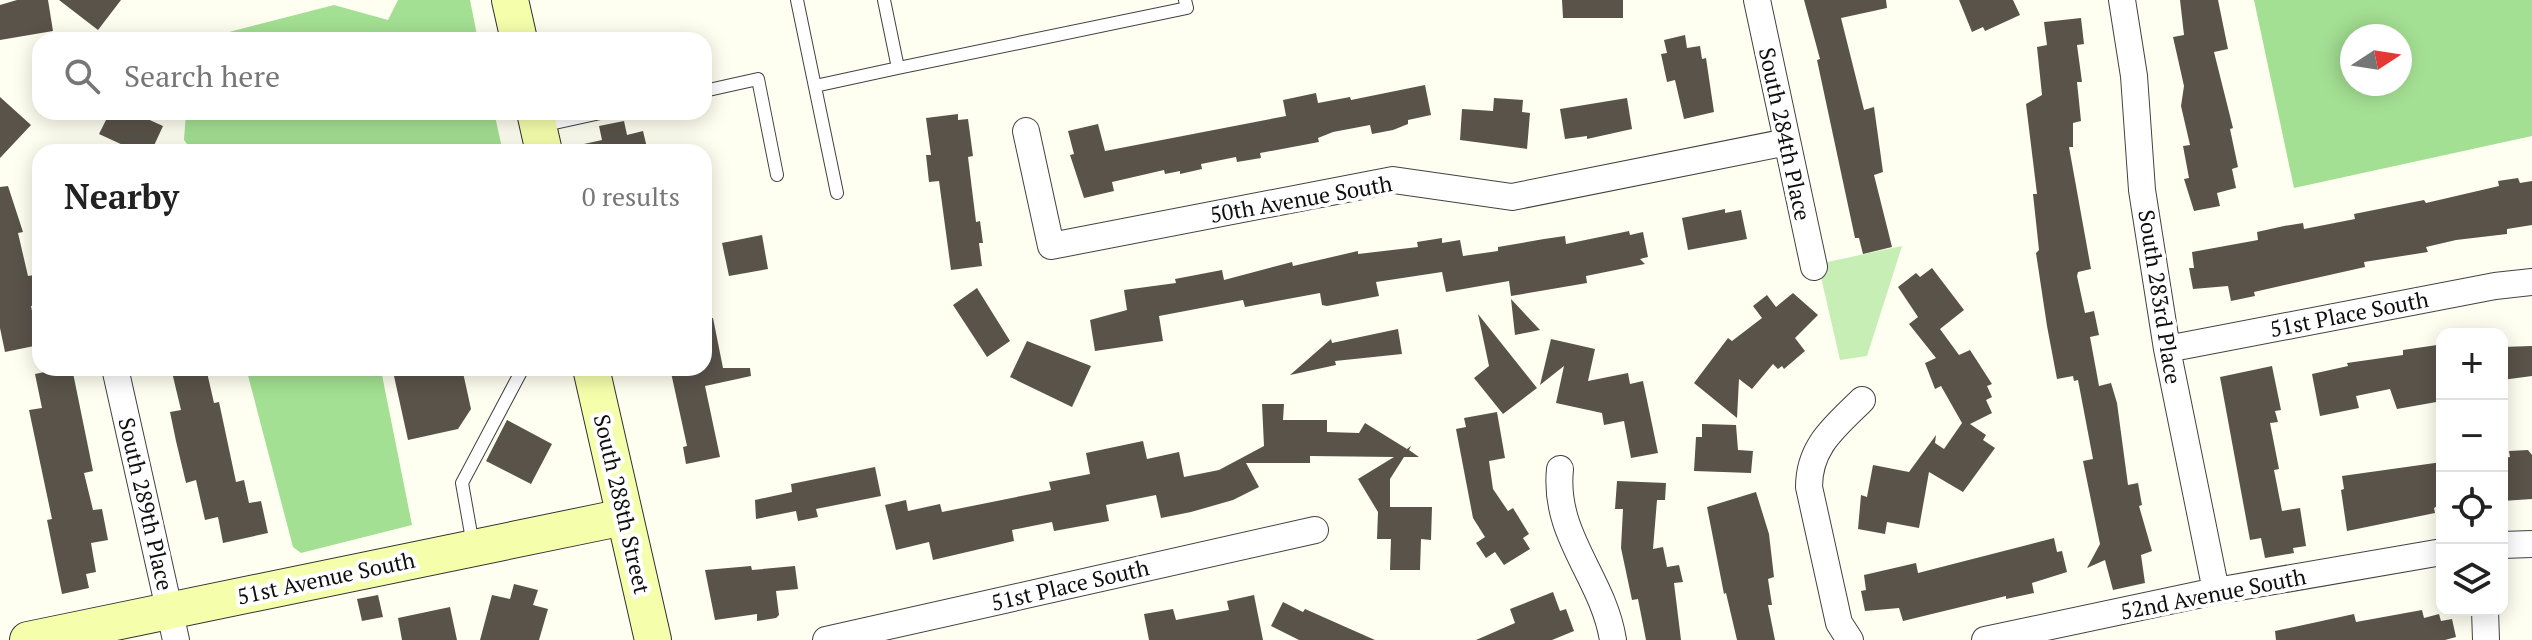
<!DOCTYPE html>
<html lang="en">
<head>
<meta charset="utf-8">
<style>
  :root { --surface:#fff; --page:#f2f2f2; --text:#222; --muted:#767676; --line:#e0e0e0 }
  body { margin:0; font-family:"PT Serif",serif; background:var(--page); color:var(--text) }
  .controls { position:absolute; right:24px; bottom:24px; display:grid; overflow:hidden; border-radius:16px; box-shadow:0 4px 20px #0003 }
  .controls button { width:72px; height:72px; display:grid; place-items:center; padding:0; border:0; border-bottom:2px solid var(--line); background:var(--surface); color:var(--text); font:40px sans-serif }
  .compass { position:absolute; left:2340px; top:24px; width:72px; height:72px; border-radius:50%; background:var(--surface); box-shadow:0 4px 20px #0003; rotate:78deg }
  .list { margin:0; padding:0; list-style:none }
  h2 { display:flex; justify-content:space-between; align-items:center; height:104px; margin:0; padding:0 32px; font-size:34px }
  h2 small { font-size:26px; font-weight:400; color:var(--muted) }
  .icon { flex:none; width:44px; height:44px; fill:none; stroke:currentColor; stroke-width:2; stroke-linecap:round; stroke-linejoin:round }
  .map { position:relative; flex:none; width:2532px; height:640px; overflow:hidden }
  .search { position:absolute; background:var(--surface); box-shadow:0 4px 20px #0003; left:32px; top:32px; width:680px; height:88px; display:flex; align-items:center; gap:20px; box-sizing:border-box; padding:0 28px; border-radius:24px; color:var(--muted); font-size:30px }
  .panel { position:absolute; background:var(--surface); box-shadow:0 4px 20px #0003; left:32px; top:144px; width:680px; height:232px; border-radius:24px }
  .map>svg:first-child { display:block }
  .green { fill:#c6eeb5 }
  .forest { fill:#a4e093; fill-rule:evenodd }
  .building { fill:#59534a }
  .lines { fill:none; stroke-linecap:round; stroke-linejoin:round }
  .lane-casing { stroke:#424242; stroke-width:14 }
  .street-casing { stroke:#424242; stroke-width:28 }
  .secondary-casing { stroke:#313131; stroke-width:38 }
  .lane { stroke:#fff; stroke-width:12 }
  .street { stroke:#fff; stroke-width:26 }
  .secondary { stroke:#f5ffab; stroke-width:36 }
  .labels { text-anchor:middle; stroke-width:8; stroke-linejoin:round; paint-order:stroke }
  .street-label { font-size:22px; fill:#0f0f0f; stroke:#fff }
</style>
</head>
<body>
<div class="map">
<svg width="2532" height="640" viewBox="0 0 2532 640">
  <rect width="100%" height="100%" fill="#fefff0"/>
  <path class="green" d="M1902,246L1867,356L1840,360L1818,264Z"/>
  <path class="forest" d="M398,0H470L478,40H198L334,5L388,20Z
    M2254,0H2532V136L2294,188ZM2400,36V84H2352V36Z
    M186,112H494L503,152H193L184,140Z
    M246,368H413L382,375L412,525L301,553L293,547Z"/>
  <path class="building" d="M17,0H48L53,31L0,40V5Z
    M59,0H121L98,30Z
    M1562,0H1623V18H1563Z
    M1804,0H1886L1887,8L1841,18L1864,110L1874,107L1883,172L1874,175L1892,247L1863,254L1859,238H1855L1817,60L1820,59Z
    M1959,0H2013L2020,15L1985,31L1983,27L1972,32Z
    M2180,0H2218L2228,49L2214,52L2233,128L2230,129L2238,167L2232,169L2236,188L2217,193L2220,206L2194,211L2184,179L2189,178L2183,146L2190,145L2181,106L2184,86L2173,37L2184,35Z
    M2081,18L2084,44L2077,45L2082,82H2077L2081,121L2073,123V147H2069L2091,269L2078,272L2077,276L2085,313L2094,311L2099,335L2090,337L2099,386L2111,383L2117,403L2128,485L2138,483L2142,505L2139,506L2152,551L2141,555L2145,583L2113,590L2105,560L2087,568L2100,544L2083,461L2093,459L2078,380L2074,381L2073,376L2057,379L2047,326L2036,253L2039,250L2033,194H2037L2026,104L2042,95L2037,47L2047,45L2044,22Z
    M1685,35L1687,48L1700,46L1702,59L1706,58L1714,112L1684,119L1675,80L1667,82L1661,54L1667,53L1664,40Z
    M1425,85L1431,115L1408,120V124L1393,130L1372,134L1370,125L1333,132L1318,138L1319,142L1260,153L1261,158L1237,162L1236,157L1201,164L1202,169L1180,174V171L1165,174L1164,170L1112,182L1114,191L1084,198L1070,155L1074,154L1068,131L1098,124L1105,151L1286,116L1283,100L1316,93L1318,103L1350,97L1351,100Z
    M0,97L31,125L0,158Z
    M1494,98L1523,100L1522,112L1530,113L1527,149L1460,140L1462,109L1493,111Z
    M1627,98L1632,129L1587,139V136L1565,139L1560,109Z
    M110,112H132L163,126L151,152H138L99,134Z
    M958,114V120L968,119L973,156L968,157L976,222L980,221L983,243H979L982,266L951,270L939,181L929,182L926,155H931L926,118Z
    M624,121L627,135L643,131L648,152H585L584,144L602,140L599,126Z
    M2518,178L2520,183L2532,181V225L2507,229V234L2456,240L2426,247L2428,252L2364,262L2365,267L2254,292L2255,296L2231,301L2228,286L2193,289L2189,268H2194L2192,252L2258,240L2257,232L2284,226L2303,223L2304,229L2355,219L2354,214L2424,200L2426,203L2499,186L2498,181Z
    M8,186L23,232L18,233L28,276L40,274V304L31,306L39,345L5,352L0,328V187Z
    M1725,209V213L1741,210L1747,239L1688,250L1682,218Z
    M1629,231L1630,235L1643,232L1648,257L1640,259L1645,264L1586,276L1587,283L1511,296L1509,281L1446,292L1442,272L1376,282L1379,296L1327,306L1322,305L1320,293L1245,307L1243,300L1159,316L1163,341L1095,351L1090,320L1127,310L1124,290L1176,283L1175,279L1222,270L1224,280L1292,262L1293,266L1358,251V254L1418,247L1417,242L1442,238V243L1460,240L1463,256L1498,251V247L1544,239L1565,236L1566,244Z
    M762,235L768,269L729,276L722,243Z
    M1932,268L1964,310L1940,329L1959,355L1970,350L1992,384L1987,386L1992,397L1986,400L1992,413L1970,424L1986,435L1983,440L1995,448L1963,492L1929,472L1919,528L1887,522L1885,534L1858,529L1861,495L1867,497L1873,465L1909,472L1936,435L1935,443L1944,449L1962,423L1941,386L1935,389L1925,363L1936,358L1909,324L1918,317L1898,287L1916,273L1920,277Z
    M977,288L1010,341L987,357L953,305Z
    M1793,293L1818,315L1795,338L1805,351L1784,369L1782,366L1778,369L1773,364L1752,389L1739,379L1737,418L1694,383L1728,338L1732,341L1762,318L1753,306L1767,295L1776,307Z
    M1511,299L1540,330L1515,335Z
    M1478,314L1537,388L1503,414L1474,378L1489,366Z
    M713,318L723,368H750L751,376L705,386L720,457L686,464L683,447L687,446L670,368H704V319Z
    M1398,329L1402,354L1335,361L1336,365L1290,375L1331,339L1332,343Z
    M1551,339L1595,349L1588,381L1628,373L1630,384L1643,381L1658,453L1631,458L1624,421L1604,425L1602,413L1556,403L1564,366L1540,385Z
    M1027,341L1091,366L1072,407L1010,377Z
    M2437,345L2442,401L2397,409L2390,389L2356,396L2359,408L2320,416L2312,374L2348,366L2347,363L2403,355V350Z
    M2532,346V376L2502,380V347Z
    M2272,366L2281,410L2275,411L2278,422L2270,423L2279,469L2274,470L2282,511L2300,508L2306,546L2293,548L2294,553L2265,558L2261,538L2250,540L2220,377Z
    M64,368H72L93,471L84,473L93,510L102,509L108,540L91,543L96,572L86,574L89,588L62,594L47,520L52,519L29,410L42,408L35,374Z
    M171,368H206L214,403L219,402L236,482L244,480L249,503L261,501L268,533L223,543L218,517L205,520L196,480L186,483L176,441L170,412L181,410Z
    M429,368H462L471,409L458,429L408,440L394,376Z
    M1262,404H1284L1283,420H1327V432L1359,433L1365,423L1407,449L1411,446L1409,450L1419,457H1404L1390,479V507H1432L1431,540L1421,539L1420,570H1390L1391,539H1377L1378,512L1358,479L1394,457L1310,456V463H1246L1259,487L1233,500L1191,512L1161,518L1156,495L1106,505L1109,521L1054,531L1052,522L1012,530L1014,541L933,560L929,542L896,550L885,505L906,500L908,511L940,504L942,512L1051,490L1049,482L1090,474L1086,453L1143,441L1147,459L1179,452L1184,477L1219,470L1264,446Z
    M1497,412L1505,458L1489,461L1493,489L1508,511L1513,508L1529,534L1523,538L1530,549L1504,565L1495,552L1486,558L1476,543L1485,537L1473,518L1456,429L1466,427L1464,418Z
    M507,420L552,444L531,484L486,461Z
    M1702,424L1736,425L1738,450L1753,451L1751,473L1694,471L1696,437H1702Z
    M2528,450L2532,455V499L2502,501V458L2510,457L2509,451Z
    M2442,462V503L2434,508L2435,513L2347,531L2341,490L2344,489L2342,476Z
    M875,467L881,496L816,509L818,517L798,521L796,511L756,519L755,500L792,492L791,484Z
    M1617,481L1666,483L1665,500H1657L1653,549L1663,547L1667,567L1679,565L1683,582L1674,583L1681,640H1646L1638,599L1632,600L1621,548L1623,509H1615Z
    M1756,492L1769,534L1774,577L1768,579L1772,605H1768L1775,640H1737L1726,593L1724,594L1707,507Z
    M2054,538L2057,552L2062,551L2067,572L2032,583L2034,593L2006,599V596L1903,621L1899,608L1865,611L1861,591L1866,590L1864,575L1916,563L1918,573Z
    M751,566L752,570L795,566L798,589L776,591L779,615L776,618L757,621V614L715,620L705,570Z
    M514,584L538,590L533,605L548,609L539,640H480L492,595L510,599Z
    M1553,592L1560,611L1566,609L1574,631L1552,640H1476L1515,623L1510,609Z
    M378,595L383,617L362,621L357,599Z
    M1254,595L1263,640H1149L1144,614L1173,609L1176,620L1229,610L1227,601Z
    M1283,602L1303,612L1305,609L1375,640H1299L1271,626Z
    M450,607L457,640H402L398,618Z
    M2422,610L2424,618L2439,614L2441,621L2452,619L2456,637L2445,640H2276L2275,631L2354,614L2356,622Z"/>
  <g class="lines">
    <g class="lane-casing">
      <path id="lane" d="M797,0L837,193
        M884,0L898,68L1187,8L1185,0
        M815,86L898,68
        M704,91L758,79L777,175
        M541,126L605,112
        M473,545L462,483L523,368"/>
    </g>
    <g class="street-casing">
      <path id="street" d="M1757,0L1814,267
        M2122,0L2134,76L2142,190L2167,349L2216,591
        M1026,131L1051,246L1393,180L1512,197L1787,142
        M2167,349L2495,286L2532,282
        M115,368L176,640
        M1560,469C1553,536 1603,577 1613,640
        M2502,545L2532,544
        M2485,610L2486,640
        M826,640L1315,530
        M1850,640L1839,623L1809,487C1809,446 1835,427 1862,400
        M1985,640L2216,591L2442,552"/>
    </g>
    <g class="secondary-casing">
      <path id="secondary" d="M510,0L519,40
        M535,112L544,152
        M591,368L653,640
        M28,640L624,517"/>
    </g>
    <use href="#lane" class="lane"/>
    <use href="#street" class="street"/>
    <use href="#secondary" class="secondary"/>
  </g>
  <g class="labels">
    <g class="street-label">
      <text transform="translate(1785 134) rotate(78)" y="8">South 284th Place</text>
      <text transform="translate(1301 199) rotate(-10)" y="8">50th Avenue South</text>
      <text transform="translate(2160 297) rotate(81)" y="8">South 283rd Place</text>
      <text transform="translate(2349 314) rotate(-11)" y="8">51st Place South</text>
      <text transform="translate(146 504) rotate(77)" y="8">South 289th Place</text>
      <text transform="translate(622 504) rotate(77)" y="8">South 288th Street</text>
      <text transform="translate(326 578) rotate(-12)" y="8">51st Avenue South</text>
      <text transform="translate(1070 585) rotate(-13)" y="8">51st Place South</text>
      <text transform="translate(2213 594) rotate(-11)" y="8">52nd Avenue South</text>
    </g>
  </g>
</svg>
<div class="controls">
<button>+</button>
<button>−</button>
<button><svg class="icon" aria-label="locate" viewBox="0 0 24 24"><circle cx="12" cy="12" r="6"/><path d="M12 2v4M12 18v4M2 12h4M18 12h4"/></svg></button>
<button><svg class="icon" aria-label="layers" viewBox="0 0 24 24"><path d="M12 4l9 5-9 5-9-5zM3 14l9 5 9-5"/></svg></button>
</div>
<svg class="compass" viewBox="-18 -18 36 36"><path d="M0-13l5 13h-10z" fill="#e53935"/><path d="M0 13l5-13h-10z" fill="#767676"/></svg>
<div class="search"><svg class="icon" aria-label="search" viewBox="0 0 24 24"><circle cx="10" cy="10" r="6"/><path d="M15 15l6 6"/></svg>Search here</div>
<section class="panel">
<h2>Nearby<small>0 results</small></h2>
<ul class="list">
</ul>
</section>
</div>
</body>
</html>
